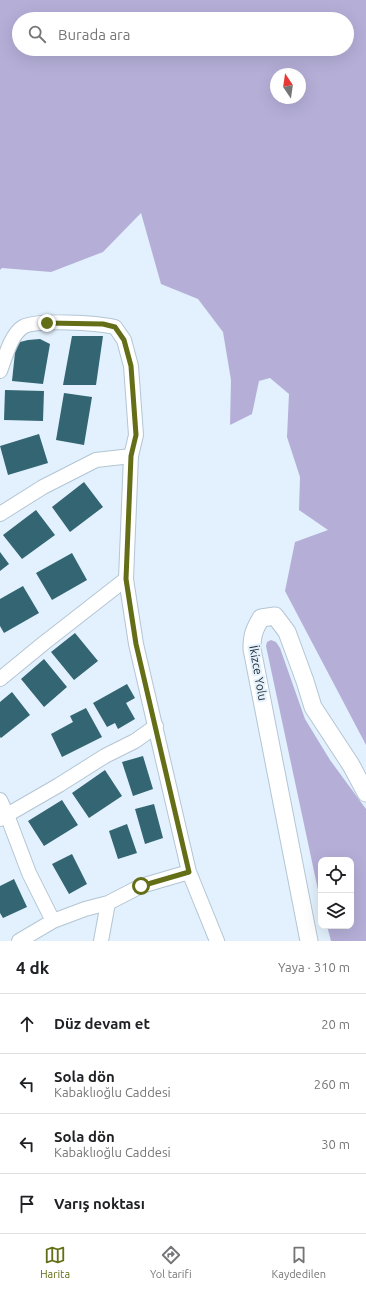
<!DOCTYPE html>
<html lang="tr">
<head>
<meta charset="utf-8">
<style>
  :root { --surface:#fff; --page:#f6f6f6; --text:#202124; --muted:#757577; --line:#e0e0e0; --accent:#636e16 }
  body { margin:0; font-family:Ubuntu,sans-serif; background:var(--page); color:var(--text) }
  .controls { position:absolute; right:12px; bottom:12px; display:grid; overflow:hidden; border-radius:8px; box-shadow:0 4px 16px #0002 }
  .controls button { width:36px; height:36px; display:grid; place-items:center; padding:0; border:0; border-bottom:1px solid var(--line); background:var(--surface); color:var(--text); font:20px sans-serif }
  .compass { position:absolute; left:270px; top:68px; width:36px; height:36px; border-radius:50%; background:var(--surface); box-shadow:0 4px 16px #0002; rotate:347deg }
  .stop { position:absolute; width:12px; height:12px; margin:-9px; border:3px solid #636e16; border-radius:50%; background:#fff }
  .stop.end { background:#636e16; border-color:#fff; box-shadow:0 1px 4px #0008 }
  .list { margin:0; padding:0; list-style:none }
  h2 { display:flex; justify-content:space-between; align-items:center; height:52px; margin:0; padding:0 16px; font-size:17px }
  h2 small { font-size:13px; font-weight:400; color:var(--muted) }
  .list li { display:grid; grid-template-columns:26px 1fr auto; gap:12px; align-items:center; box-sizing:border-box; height:60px; padding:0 16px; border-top:1px solid var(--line) }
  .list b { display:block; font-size:15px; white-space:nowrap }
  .list p { margin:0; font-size:13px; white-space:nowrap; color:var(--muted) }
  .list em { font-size:13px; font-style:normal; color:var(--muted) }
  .icon { flex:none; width:22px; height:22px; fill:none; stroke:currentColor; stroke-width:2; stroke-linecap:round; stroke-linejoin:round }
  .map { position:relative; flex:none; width:366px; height:941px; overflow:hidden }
  .search { position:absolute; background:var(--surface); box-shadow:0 4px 16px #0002; left:12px; right:12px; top:12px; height:44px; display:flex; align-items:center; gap:10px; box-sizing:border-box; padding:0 14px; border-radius:22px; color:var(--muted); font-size:15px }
  .sheet { height:292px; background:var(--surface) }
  nav { display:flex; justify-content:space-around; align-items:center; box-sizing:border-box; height:56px; border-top:1px solid var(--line); background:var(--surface); font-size:11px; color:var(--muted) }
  nav a { display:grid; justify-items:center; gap:2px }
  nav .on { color:var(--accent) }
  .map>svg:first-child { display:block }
  .forest { fill:#b5afd8; fill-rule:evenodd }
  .building { fill:#336572 }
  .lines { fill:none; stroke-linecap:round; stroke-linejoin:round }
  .minor-casing { stroke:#b3c5d3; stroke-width:16 }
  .tertiary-casing { stroke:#b3c5d3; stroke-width:19 }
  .minor { stroke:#fff; stroke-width:14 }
  .tertiary { stroke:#fff; stroke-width:17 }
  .route { stroke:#636e16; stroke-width:5 }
  .labels { text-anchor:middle; stroke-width:4; stroke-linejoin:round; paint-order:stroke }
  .street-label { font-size:12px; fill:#262d32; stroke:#e2f1fd }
</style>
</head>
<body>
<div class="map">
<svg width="366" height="941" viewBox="0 0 366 941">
  <rect width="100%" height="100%" fill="#e2f1fd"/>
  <path class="forest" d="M0,0H366V745L285,591L295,542L328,530L299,510L300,477L287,437L289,394L270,378L259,381L252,414L230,425L231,380L223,332L198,299L161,284L141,213L103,252L51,272L2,268L0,270ZM19,19H347V49H19ZM276,74H300V98H276Z
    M271,640L276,642L280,648L305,719L330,760L366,809V941H331L327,926H351V860H321V904L266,646L267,642Z"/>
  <path class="building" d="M72,336H103L96,385H63Z
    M40,339L50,344L43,384L12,381L16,343L28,340Z
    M5,390L44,391L43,421L4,420Z
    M64,393L92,397L84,445L56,440Z
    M39,434L48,463L8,475L0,446Z
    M84,482L103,507L70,532L52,507Z
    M36,510L55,535L22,559L3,535Z
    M0,552L9,564L0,571Z
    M72,553L87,580L52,600L36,573Z
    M23,586L39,613L4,633L0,626V599Z
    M75,633L98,661L74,680L51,652Z
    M44,659L67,687L44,707L21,679Z
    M127,684L135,698L126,703L135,719L118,729L115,723L107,727L93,703Z
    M12,692L30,715L1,738L0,737V702Z
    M86,708L102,737L62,757L51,734L73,722L70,716Z
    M143,756L153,789L133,796L122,762Z
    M105,770L122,796L89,818L72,793Z
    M62,800L78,825L44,846L28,821Z
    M154,804L163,838L145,844L135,809Z
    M127,824L137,853L118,859L109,831Z
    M72,854L87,884L69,894L52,864Z
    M14,879L27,907L3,918L0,913V886Z"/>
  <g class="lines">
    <g class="minor-casing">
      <path id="minor" d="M0,371C5,358 11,334 23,327C37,319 97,323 115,327L124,340L131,366L136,435L131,456L126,579L136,644L189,872L217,941
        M0,514L43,487L96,460L131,456
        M0,679L44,643L126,579
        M0,800L7,815L29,873L53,921
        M0,819L59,785L105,756L135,741L156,726
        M19,941L53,921L85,909L108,903L141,886L189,872
        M101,941L108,903"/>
    </g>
    <g class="tertiary-casing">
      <path id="tertiary" d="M309,941L252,649C252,635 254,630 261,618L275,616L287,632L305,681L313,707L351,765L366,793"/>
    </g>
    <use href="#minor" class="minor"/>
    <use href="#tertiary" class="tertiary"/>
  </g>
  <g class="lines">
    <path class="route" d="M47,323L103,324L115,327L124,340L131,366L136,435L131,456L126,579L136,644L189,872L141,886"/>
  </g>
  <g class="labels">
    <g class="street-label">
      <text transform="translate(258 673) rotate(80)" y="4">İkizce Yolu</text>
    </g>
  </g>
</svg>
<div class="controls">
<button><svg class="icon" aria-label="locate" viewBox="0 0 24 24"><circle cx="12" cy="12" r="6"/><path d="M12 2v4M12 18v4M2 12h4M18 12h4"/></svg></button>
<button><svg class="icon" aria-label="layers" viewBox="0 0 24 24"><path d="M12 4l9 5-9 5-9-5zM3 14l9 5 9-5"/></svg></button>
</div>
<svg class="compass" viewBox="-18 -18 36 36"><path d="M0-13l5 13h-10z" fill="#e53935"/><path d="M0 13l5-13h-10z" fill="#757577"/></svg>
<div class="stop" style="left:141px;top:886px"></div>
<div class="stop end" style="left:47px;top:323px"></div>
<div class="search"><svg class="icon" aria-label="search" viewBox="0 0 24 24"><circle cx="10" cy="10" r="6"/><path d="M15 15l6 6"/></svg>Burada ara</div>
</div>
<section class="sheet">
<h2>4 dk<small>Yaya · 310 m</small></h2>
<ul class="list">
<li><svg class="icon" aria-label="ahead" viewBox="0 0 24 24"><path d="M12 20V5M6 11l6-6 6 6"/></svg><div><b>Düz devam et</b></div><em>20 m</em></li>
<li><svg class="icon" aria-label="left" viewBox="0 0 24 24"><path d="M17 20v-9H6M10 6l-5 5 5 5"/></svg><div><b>Sola dön</b><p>Kabaklıoğlu Caddesi</p></div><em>260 m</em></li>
<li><svg class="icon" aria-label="left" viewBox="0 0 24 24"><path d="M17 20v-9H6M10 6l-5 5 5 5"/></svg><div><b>Sola dön</b><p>Kabaklıoğlu Caddesi</p></div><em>30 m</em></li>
<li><svg class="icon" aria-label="arrive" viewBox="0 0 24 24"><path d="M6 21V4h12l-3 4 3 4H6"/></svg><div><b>Varış noktası</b></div></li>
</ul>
</section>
<nav>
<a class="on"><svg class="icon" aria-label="map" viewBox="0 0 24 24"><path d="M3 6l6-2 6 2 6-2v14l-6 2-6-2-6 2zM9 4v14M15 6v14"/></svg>Harita</a>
<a><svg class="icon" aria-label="directions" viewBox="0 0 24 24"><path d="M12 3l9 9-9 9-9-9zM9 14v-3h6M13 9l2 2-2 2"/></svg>Yol tarifi</a>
<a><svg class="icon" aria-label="saved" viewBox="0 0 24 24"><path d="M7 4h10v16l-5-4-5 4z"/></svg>Kaydedilen</a>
</nav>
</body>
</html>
